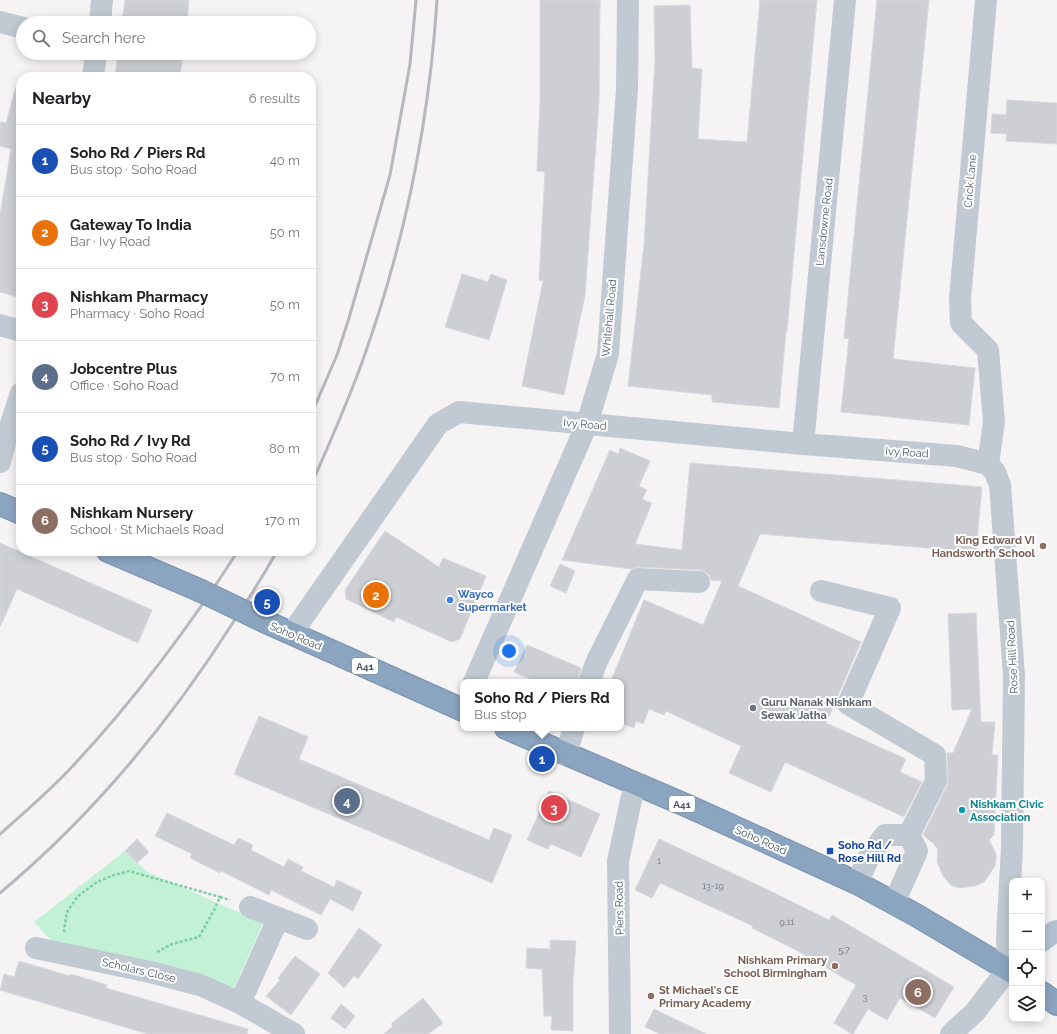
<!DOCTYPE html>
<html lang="en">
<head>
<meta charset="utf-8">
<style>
  :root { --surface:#fff; --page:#f6f6f6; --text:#202124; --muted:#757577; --line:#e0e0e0; --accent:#db2777 }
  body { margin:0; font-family:Raleway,sans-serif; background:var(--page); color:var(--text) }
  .controls { position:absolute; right:12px; bottom:12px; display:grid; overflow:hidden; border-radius:8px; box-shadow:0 2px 10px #0003 }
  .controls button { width:36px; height:36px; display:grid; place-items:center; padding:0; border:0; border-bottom:1px solid var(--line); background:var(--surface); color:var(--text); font:20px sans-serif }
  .you { position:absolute; left:509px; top:651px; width:14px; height:14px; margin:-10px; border:3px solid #fff; border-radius:50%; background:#1a73e8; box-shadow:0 0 0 6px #1a73e833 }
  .badge { display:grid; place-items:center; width:26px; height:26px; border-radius:50%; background:var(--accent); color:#fff; font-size:13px; font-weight:700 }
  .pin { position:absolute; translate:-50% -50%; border:2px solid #fff; box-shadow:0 1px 4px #0006 }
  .popup { position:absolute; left:460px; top:679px; width:164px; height:52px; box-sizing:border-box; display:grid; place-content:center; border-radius:8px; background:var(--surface); filter:drop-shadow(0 1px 3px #0005); font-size:13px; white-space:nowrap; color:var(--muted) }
  .popup b { font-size:15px; color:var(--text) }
  .popup::after { content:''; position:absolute; left:50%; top:100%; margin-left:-8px; border:8px solid transparent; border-top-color:var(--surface) }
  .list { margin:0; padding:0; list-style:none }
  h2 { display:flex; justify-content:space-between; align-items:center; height:52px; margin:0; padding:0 16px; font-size:17px }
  h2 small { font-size:13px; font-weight:400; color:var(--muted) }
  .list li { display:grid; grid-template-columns:26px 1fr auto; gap:12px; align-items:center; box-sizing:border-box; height:72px; padding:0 16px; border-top:1px solid var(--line) }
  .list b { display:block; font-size:15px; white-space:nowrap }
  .list p { margin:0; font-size:13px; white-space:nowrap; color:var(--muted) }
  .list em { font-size:13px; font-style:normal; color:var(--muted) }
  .icon { flex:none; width:22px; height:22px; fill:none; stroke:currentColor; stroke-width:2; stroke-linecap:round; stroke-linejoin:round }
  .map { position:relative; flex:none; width:1057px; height:1034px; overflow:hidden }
  .search { position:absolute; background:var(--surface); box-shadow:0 2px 10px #0003; left:16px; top:16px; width:300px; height:44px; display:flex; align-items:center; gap:10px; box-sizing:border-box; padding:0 14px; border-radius:22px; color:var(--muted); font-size:15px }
  .panel { position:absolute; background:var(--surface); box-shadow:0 2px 10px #0003; left:16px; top:72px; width:300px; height:484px; border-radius:16px }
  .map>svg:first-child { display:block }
  .green { fill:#c3f1d5 }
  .building { fill:#cdcfd5; stroke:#d7d9de }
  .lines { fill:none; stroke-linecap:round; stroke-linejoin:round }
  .highway-casing { stroke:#7690ad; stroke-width:24 }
  .path { stroke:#7ad0a6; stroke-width:2.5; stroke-dasharray:3 2; stroke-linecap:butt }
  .minor { stroke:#c1cad2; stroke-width:22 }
  .major { stroke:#b3c2d1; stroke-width:22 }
  .highway { stroke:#8ba5c1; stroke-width:22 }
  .rail { stroke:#b5b8bd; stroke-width:3 }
  .highway-bridge-casing { stroke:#7690ad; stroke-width:24; stroke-linecap:butt }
  .highway-bridge { stroke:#8ba5c1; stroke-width:22 }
  .education-dot { fill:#8d6e63; stroke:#fff; stroke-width:1.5 }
  .shop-dot { fill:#3f7fe0; stroke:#fff; stroke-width:1.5 }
  .worship-dot { fill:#6b7280; stroke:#fff; stroke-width:1.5 }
  .culture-dot { fill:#0f9aa8; stroke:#fff; stroke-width:1.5 }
  .transit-dot { fill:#1a4fb4; stroke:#fff; stroke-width:1.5 }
  .labels { text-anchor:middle; stroke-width:4; stroke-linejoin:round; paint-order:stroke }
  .number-label { font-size:9px; fill:#6b747e }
  .shield { fill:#fff; stroke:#808990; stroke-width:1 }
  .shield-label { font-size:10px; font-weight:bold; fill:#4a5661 }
  .street-label { font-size:11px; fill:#4a5661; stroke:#fff }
  .education-label { font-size:11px; font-weight:bold; fill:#785e54; stroke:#fff; text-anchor:end }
  .shop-label { font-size:11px; font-weight:bold; fill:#366cbe; stroke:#fff; text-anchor:start }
  .worship-label { font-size:11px; font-weight:bold; fill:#5b616d; stroke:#fff; text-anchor:start }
  .culture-label { font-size:11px; font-weight:bold; fill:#0d838f; stroke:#fff; text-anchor:start }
  .transit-label { font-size:11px; font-weight:bold; fill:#164399; stroke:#fff; text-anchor:start }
</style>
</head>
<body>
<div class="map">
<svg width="1057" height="1034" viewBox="0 0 1057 1034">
  <rect width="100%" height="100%" fill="#f5f3f3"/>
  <path class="green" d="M125,851L147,872L263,923L234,988L55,944L34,922Z"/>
  <path class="building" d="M125,0H189L187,23H122Z
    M540,0H600L599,102L585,295L564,395L522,386L543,281L539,280L545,172L537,171L540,102Z
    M760,0H817L787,331H786L779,408L712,402V395L628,386L644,245L655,59L654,6L690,5L692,68L702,69L698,139L747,142Z
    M877,0H929L893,359L975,368L969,425L841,412L849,339L844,338Z
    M118,53H183L180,77H115Z
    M16,87L21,88V298L0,292V215L11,149L0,146V122L6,123Z
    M1007,100L1057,103V144L1006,141L1007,134L991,133L992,114L1006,115Z
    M462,274L488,282L491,274L507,280L489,340L445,327Z
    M620,448L650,461L639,486L647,490L642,499L652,503L635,544L682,550L690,463L982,487L976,552L760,534L738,586L861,642L826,723L906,759L900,772L922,782L904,817L785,762L771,792L729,773L741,746L666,711L664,715L649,709L643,724L636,721L634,728L621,723V682H602L604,678L611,681L644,600L703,625L722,581L711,580L710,576L706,572L700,570L639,567L631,569L562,560L610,450L618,454Z
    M385,531L439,567L443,558L486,576L460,639L452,642L396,617L394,622L346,599L345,590Z
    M0,543L152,610L138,643L17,589L0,627Z
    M560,564L575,571L566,593L550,586Z
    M976,613L981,722H995L992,755H998L994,835L989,840L996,854V860L995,866L984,882L975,886L959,888L951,885L943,876L937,861L938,850L933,843L923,835L947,786L948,781L947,753H953L972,709L952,710L948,614Z
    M527,645L581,668L577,682H538L514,672Z
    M259,716L308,737L299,759L489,840L494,828L512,835L492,883L234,774Z
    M549,791L600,814L581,857L551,844L548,849L527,840Z
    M167,813L234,845L238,838L253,845L251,850L284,867L288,859L303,867L301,871L334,887L337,880L362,892L353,911L330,899L321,915L271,890L269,895L221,871L220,873L190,858L192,854L155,836Z
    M137,839L149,852L137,863L125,851Z
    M659,839L766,889L829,920L832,915L954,987L935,1018L900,998L887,1020L868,1009L853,1034H852L834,1023L856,985L794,949L752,928L753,926L660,883L652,898L635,890Z
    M359,928L382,945L358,979L354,976L344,988L328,973Z
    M550,940L576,941L573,981V1031L551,1030L552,1016H544L542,969L526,968L527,948L550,949Z
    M295,956L320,974L291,1015L266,996L280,980L278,978Z
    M19,961L70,976L71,974L107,985L106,988L248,1029L247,1034H148L0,990L4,974L14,977Z
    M423,998L443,1023L428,1034H384L393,1026L391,1024Z
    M341,1004L355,1016L345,1029L331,1018Z
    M654,1009L706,1034H660L645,1027Z"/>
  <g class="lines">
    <g class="highway-casing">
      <path id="highway" d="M0,504L21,513
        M108,551L199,590
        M266,622L463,710
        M506,728L690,807L857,883L914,914L1012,972
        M1042,993L1057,1004"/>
    </g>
    <path class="path" d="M65,932L64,930L67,912L78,896L97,882L111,876L129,871L220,897
      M157,952L172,944L199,937L214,910L220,897L230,900"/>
    <path class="minor" d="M986,0L960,299L961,323L988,350L994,422L988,464
      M0,22L23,28
      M100,23L102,0
      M93,77L96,53
      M0,325L21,331
      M803,444L845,0
      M0,462L6,439L21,393
      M821,591L890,608L848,704L935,755L936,781L909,835
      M292,633L438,424L459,412L803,444L957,456L988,464
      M474,682L587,424L608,354L627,89L628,0
      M589,682L597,661L638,579L699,582
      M566,754L574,728
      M857,883L870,855L885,835H909L917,851L894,903
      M250,907L307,929
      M36,948L150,972L200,985L240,1003L294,1034
      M240,1003L278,919
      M620,1034L618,861L631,800L637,784
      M951,1034L975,1012L1008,969L1007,938L1012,847L1014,675L1000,485L995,472L988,464"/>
    <path class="major" d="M1042,941L1054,932L1057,931"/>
    <use href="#highway" class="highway"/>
    <path class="rail" d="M311,415L337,355L349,318L390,175L410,64L416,0
      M311,485C328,447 345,408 360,368C403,250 429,126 437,0
      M0,834C24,813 47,793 69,770C133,702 188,629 238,551
      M0,893C92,816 170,722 234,621C249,598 264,575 277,551"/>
    <g class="highway-bridge-casing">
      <path id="highway-bridge" d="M199,590L266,622"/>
    </g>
    <use href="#highway-bridge" class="highway-bridge"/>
  </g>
  <g class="education-dot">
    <circle cx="1043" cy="546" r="4"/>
    <circle cx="835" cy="966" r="4"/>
    <circle cx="651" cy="996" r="4"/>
  </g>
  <circle class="shop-dot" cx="450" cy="600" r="4"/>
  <circle class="worship-dot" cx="753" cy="708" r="4"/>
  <circle class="culture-dot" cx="962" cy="810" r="4"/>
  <rect class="transit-dot" x="826" y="847" width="8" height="8" rx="2"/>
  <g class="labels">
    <g class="number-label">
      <text x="659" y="864">1</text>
      <text x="713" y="889">13-19</text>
      <text x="787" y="925">9;11</text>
      <text x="844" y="953">5;7</text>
      <text x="865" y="1000">3</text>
    </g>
    <g class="shield">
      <rect x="352" y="658" width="26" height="16" rx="3"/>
      <rect x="669" y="796" width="26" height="16" rx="3"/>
    </g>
    <g class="shield-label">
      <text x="365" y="670">A41</text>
      <text x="682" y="808">A41</text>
    </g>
    <g class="street-label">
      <text transform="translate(970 181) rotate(-85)" y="4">Crick Lane</text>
      <text transform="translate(824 222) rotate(-84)" y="4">Lansdowne Road</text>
      <text transform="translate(609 318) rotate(-85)" y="4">Whitehall Road</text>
      <text transform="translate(585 424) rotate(5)" y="4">Ivy Road</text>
      <text transform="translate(907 452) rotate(4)" y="4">Ivy Road</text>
      <text transform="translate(296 636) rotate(23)" y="4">Soho Road</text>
      <text transform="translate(1012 657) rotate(-93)" y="4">Rose Hill Road</text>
      <text transform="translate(761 840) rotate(24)" y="4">Soho Road</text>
      <text transform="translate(619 908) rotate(-91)" y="4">Piers Road</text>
      <text transform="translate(139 970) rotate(13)" y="4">Scholars Close</text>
    </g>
    <g class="education-label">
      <text x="1035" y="544">King Edward VI<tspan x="1035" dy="13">Handsworth School</tspan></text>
      <text x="827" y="964">Nishkam Primary<tspan x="827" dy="13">School Birmingham</tspan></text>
      <text x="659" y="994" text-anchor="start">St Michael's CE<tspan x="659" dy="13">Primary Academy</tspan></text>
    </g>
    <g class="shop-label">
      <text x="458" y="598">Wayco<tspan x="458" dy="13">Supermarket</tspan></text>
    </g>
    <g class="worship-label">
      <text x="761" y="706">Guru Nanak Nishkam<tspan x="761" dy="13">Sewak Jatha</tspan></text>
    </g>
    <g class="culture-label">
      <text x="970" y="808">Nishkam Civic<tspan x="970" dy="13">Association</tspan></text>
    </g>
    <g class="transit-label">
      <text x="838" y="849">Soho Rd /<tspan x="838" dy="13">Rose Hill Rd</tspan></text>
    </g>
  </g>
</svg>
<div class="controls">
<button>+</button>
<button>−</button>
<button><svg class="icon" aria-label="locate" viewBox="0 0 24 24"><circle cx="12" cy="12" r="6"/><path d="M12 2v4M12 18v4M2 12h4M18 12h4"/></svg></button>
<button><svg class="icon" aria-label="layers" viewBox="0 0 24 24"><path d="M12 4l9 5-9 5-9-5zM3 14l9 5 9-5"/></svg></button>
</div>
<div class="you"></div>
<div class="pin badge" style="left:542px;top:759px;background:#1a4fb4">1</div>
<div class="popup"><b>Soho Rd / Piers Rd</b>Bus stop</div>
<div class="pin badge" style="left:376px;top:595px;background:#e8710a">2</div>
<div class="pin badge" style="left:554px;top:808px;background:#e0444e">3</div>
<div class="pin badge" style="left:347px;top:801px;background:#5c6f8a">4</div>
<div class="pin badge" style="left:267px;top:602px;background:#1a4fb4">5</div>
<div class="pin badge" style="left:918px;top:992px;background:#8d6e63">6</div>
<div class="search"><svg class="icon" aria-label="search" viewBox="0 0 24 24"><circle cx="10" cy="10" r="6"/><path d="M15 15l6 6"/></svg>Search here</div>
<section class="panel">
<h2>Nearby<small>6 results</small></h2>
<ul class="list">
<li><span class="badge" style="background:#1a4fb4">1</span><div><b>Soho Rd / Piers Rd</b><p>Bus stop · Soho Road</p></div><em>40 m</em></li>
<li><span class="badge" style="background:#e8710a">2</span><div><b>Gateway To India</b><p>Bar · Ivy Road</p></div><em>50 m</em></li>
<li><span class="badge" style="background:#e0444e">3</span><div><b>Nishkam Pharmacy</b><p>Pharmacy · Soho Road</p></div><em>50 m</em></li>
<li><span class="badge" style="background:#5c6f8a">4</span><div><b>Jobcentre Plus</b><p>Office · Soho Road</p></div><em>70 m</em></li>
<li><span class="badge" style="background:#1a4fb4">5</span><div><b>Soho Rd / Ivy Rd</b><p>Bus stop · Soho Road</p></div><em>80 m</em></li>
<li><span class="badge" style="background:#8d6e63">6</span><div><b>Nishkam Nursery</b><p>School · St Michaels Road</p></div><em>170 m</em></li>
</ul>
</section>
</div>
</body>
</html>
